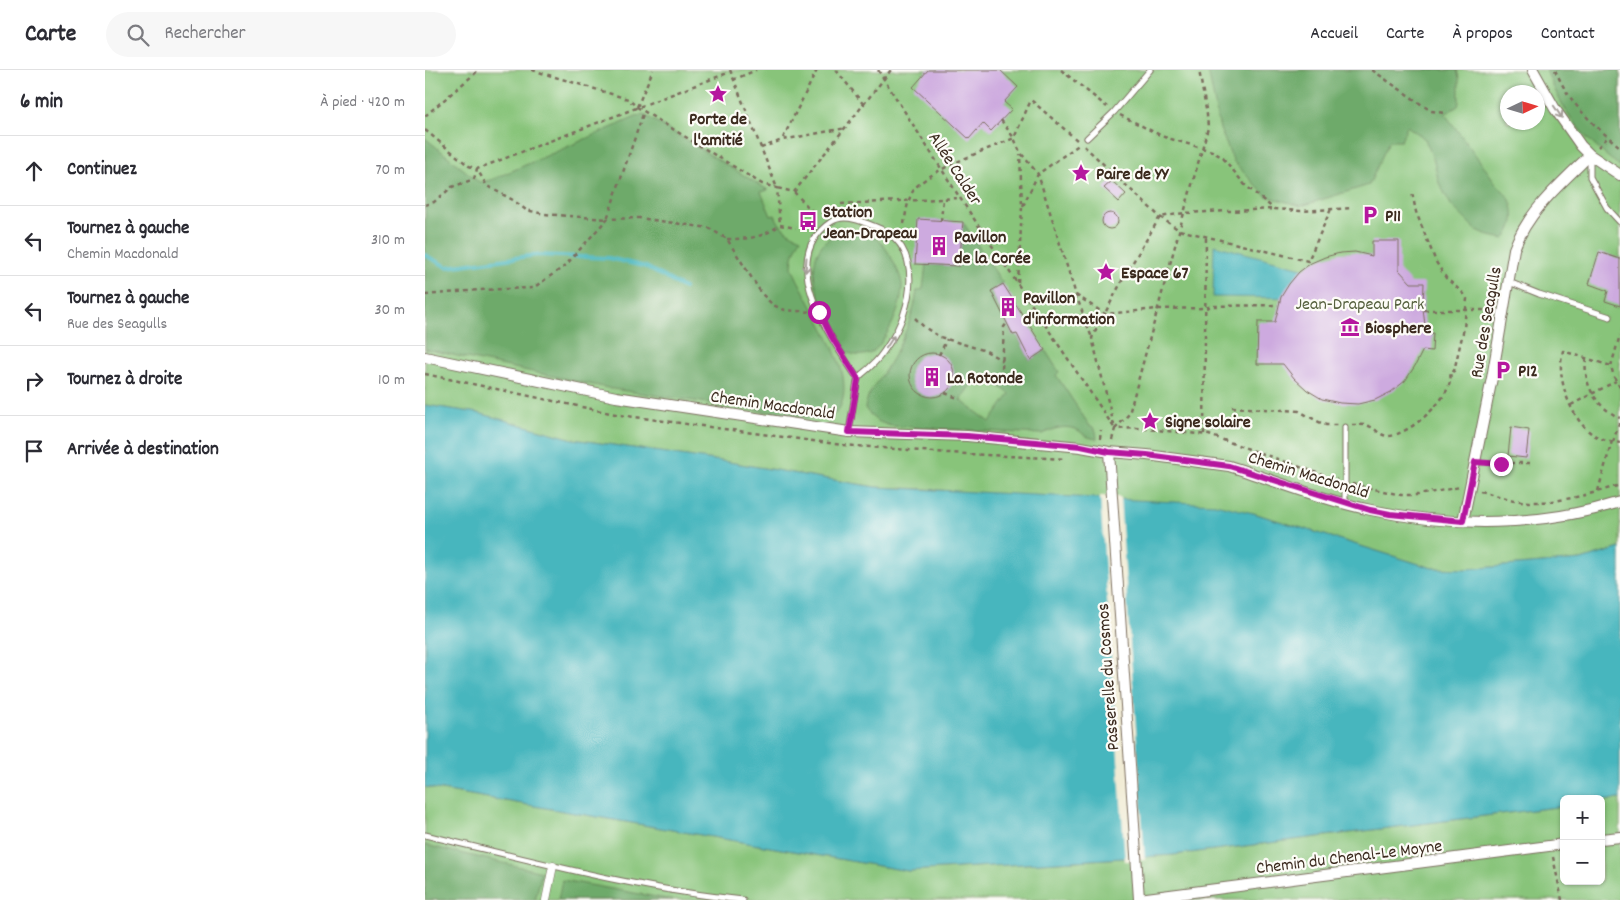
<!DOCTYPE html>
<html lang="fr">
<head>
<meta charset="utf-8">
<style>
  :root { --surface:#fff; --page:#f7f7f7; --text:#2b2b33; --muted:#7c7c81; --line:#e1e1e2 }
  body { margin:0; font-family:Dekko,sans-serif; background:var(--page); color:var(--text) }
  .controls { position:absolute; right:15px; bottom:15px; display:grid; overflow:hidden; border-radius:8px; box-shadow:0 1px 4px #0004 }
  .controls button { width:45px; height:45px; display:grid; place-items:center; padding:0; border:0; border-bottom:1px solid var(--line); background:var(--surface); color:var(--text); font:25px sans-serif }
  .compass { position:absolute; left:1075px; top:15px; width:45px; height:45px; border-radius:50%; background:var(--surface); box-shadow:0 1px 4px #0004; rotate:86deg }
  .stop { position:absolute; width:15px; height:15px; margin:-11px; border:4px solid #b5179e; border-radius:50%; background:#fff }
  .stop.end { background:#b5179e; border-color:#fff; box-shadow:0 1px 5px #0008 }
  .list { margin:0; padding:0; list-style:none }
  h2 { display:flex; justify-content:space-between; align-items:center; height:65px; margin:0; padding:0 20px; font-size:21px }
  h2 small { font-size:16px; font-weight:400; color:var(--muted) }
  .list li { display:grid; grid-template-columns:32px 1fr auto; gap:15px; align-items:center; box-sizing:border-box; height:70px; padding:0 20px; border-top:1px solid var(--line) }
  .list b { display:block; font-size:19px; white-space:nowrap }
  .list p { margin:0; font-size:16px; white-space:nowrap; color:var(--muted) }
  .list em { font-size:16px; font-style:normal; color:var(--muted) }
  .icon { flex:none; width:28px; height:28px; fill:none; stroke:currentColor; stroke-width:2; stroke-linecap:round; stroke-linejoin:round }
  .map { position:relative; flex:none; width:1195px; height:830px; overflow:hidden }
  header { display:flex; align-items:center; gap:30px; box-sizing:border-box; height:70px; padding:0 25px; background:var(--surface); border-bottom:1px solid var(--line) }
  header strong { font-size:24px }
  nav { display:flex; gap:28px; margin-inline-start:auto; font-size:18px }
  .search { width:350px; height:45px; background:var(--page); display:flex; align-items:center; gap:12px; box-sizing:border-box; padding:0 18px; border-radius:28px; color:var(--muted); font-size:19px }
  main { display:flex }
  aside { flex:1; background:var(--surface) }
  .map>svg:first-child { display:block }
  .green { fill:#88c47a; stroke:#62774c; fill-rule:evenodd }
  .forest { fill:#6eaa6a; stroke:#546a44; fill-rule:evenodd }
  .water { fill:#47b6be; stroke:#41706e }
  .pier { fill:#f1ecd5 }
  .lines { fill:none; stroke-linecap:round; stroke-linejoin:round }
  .stream { stroke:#47b6be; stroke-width:4 }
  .building { fill:#cdaadf }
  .service-casing { stroke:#7b6e5e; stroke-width:7 }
  .pedestrian-casing { stroke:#7b6e5e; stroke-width:9 }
  .minor-casing { stroke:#7b6e5e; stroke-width:12 }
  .path { stroke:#7b6e5e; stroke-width:2.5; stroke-dasharray:4 4; stroke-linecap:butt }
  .service { stroke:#fff; stroke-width:5 }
  .pedestrian { stroke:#fff; stroke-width:8 }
  .minor { stroke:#fff; stroke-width:10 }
  .oneway { stroke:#a79f9a }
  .route { stroke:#b5179e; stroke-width:6 }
  .labels { text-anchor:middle; stroke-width:4.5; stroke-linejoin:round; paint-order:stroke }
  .poi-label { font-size:18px; font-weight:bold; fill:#3b2a1e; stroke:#fdfcf7; text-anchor:start }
  .street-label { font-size:18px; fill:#3b2a1e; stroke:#fdfcf7 }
  .park-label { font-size:18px; fill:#56603e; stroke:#fdfcf7 }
</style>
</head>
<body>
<header>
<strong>Carte</strong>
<div class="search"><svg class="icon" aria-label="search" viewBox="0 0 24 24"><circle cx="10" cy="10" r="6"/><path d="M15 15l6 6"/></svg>Rechercher</div>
<nav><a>Accueil</a><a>Carte</a><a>À propos</a><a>Contact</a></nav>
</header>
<main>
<aside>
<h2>6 min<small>À pied · 420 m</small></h2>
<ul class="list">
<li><svg class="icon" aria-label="ahead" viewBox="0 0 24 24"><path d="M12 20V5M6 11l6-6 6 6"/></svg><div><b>Continuez</b></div><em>70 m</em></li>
<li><svg class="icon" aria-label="left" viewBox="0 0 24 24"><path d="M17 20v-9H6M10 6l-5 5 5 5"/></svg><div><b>Tournez à gauche</b><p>Chemin Macdonald</p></div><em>310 m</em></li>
<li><svg class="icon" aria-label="left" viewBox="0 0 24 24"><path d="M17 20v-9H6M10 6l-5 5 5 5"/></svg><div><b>Tournez à gauche</b><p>Rue des Seagulls</p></div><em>30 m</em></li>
<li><svg class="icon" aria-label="right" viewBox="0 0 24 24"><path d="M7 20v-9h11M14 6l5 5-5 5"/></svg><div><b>Tournez à droite</b></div><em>10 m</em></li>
<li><svg class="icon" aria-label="arrive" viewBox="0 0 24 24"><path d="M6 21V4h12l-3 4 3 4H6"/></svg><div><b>Arrivée à destination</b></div></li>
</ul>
</aside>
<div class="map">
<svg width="1195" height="830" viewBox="0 0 1195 830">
  <rect width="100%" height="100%" fill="#fdfcf7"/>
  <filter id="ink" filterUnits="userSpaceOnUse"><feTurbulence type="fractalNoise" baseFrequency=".02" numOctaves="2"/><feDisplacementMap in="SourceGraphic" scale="10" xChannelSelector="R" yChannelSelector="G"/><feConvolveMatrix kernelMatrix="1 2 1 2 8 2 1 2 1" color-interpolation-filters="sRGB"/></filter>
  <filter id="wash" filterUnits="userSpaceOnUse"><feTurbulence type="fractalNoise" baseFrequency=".0096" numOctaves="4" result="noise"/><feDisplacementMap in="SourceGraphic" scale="20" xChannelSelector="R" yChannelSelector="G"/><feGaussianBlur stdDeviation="1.12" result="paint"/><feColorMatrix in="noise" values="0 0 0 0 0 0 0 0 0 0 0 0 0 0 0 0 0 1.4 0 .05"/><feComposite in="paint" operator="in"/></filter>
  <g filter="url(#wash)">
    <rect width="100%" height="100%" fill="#f1ecd5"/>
    <path class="green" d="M0,0H1195V478L1156,490L1042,499L1007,498L828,443L501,419L450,417L309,393L148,369L53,343L0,335ZM1082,22H1112V52H1082Z
      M0,717L483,801L748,785L1139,736V811H1176V731L1195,729V830H0Z"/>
    <path class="forest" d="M783,0H1032L1034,8V32L1033,36L1020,44C1037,67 1054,89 1070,112C1075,118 1082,124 1085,130C1091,144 1089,158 1079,169L1065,166L1050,159L1026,135L1014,113L1008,88L1000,69L982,56L976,71H964L944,115L876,136L841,126L809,92L795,59Z
      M1121,0H1195V96C1158,70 1138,42 1121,0Z
      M218,44L343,120L336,122L346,146L350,145C355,158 363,163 376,168C370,178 367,186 367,198C382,231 407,268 417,302C420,314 421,337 408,345C402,349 393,348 386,348L188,319L0,279V68L54,112L66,110Z
      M538,152L578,214L566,221L588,265L592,264L605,290L620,280L634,302L631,305L664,355C672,358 671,362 672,369C657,367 659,362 650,359C638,355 628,359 617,364L467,356C454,353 447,349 440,338C442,322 456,308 464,294C477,273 489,245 492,221L498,219L501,194L534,196ZM555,302L585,324L565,352L535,330Z
      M415,161C442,159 458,168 469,193C472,199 476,207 477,214C478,231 468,255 459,268C455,274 450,282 443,284C436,286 428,286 421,281C415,275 412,266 408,258C397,236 380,203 395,178C399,171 408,166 415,161Z
      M0,775L117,802L110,830H0Z
      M137,810L248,830H133Z"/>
    <path class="water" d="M789,175L900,204V228L788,227Z
      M0,335L53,343L148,369L309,393L450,417L790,434L828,443L1007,498L1042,499L1156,490L1195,478V729L1176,731V729H1139V736L748,785L483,801L0,717Z"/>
    <path class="pier" d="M675,426L695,427L720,790L700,791Z"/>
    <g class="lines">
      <path class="stream" d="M0,185L22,197L112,185L184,188L221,197L259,218"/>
    </g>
    <g id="blocks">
      <path class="building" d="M503,0H575L593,17L579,32L587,39L566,61L558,53L544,69L488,17Z
        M687,111L701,124L694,132L679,118Z
        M677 151a8 8 0 1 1 16 0a8 8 0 1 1-16 0Z
        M493,149L538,152L534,196L490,194Z
        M947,171H974V200L986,213H999L998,239L1001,263H1008L1007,281L998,280L990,296L980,311L966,322L950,330L933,334L915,333L897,329L882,320L869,308L858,294H832L833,252H850L856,227L864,214L874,202L886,193L900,187L915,183L930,182L947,186Z
        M1174,182L1195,189V236L1180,231L1183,221L1164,214Z
        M578,214L620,280L605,290L592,264L588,265L566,221Z
        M485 305a22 22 0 1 1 44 0a22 22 0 1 1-44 0Z
        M1086,357L1104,360L1101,388L1083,386Z"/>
    </g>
  </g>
  <g filter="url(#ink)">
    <use href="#blocks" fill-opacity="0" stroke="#7b6e5e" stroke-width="1"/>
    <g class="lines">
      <g class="service-casing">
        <path id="service" d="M662,68L689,42L725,0
          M1165,86V107L1182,138L1195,152
          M1084,212L1114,224L1185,247
          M424,362C426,349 428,337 430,324C431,320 431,313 433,309C435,304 443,300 446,296C453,290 458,283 463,275C488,240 501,174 449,156C435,151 419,143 406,152C349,190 407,270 433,309
          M920,433V357
          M0,765C106,790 210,819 318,830"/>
      </g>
      <g class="pedestrian-casing">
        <path id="pedestrian" d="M121,830L128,796"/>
      </g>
      <g class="minor-casing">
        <path id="minor" d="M1108,0L1130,39L1156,76L1165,85L1195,105
          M0,287L191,327L424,362L542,366L656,377L684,382L722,385L804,396C851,411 898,430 946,440C1027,457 1116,457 1195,432
          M684,382L714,829
          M1038,451L1067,308L1089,179C1103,141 1136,113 1165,85
          M1176,769L1195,767
          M714,829L1139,774"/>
      </g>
      <path class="path" d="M107,0L203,29L212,37L337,114L352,118L355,155
        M305,0L352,118L369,122L466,0
        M392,0L357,70L421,58
        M411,0L439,35
        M453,0L535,128L690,359
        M636,0L682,37
        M947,0L1006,41L1020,43
        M1130,0C1134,8 1138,17 1143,24C1156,44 1177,62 1195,77
        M308,10L331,0
        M212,37L228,0
        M695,45L739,67L787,81L798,88L820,115L849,139L875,141L928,138
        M0,46L54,0
        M576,50L589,68L595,82L613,104L651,225L667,268
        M0,60L44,96L52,99L305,2
        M659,76L735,147L754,160L883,191L906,139
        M1173,77L1183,67
        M336,78L357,70
        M369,122L387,141
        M416,134L535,128
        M0,135L9,132L27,117L49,109L52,99L62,116L88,130L101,140L119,144L182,149L218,44
        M598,136L613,104L655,74
        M516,151L518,129
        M479,154C481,142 483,126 491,117C511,97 562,80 589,68L606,30L653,71
        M302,169C324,169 337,168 355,155L371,158
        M593,213L597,137L595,84
        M0,225L54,220L108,218L140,196L182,149L214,148L284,158L302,169L337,224L348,235L360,240L386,242
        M651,225L680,244L733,239L780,238L788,236L853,235
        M999,240H1067
        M490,248L499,257L515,267L561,281L578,291
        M514,285L522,269
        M1161,288C1158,315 1170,336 1195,348
        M1186,296L1195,265
        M0,304L195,345L418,375L523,383L641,389
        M570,312L575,306L577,300L579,257L582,253
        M1195,317L1189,307L1186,296L1138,281C1130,306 1146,351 1169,365C1177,370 1186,371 1195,373
        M520,323L535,329
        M1146,335L1191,311
        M807,337L874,341L894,352L901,355H912
        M689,355L667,268L699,207L735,147L759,143L783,58L782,45L774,0
        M927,355C934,355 941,354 946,357C953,361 956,366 964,366C984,365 1031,325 1025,303L1029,301L1039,258L1042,229L1039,224L1021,208L1011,192L991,142L987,122
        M690,359L704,344L759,143L849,139
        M779,364L781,166
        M675,369L676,360
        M687,370L690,359L711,358L784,365L912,410
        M1188,372L1195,350
        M1061,393H1108
        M927,414L976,425H993L1035,417
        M1055,421C1071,425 1088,431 1104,432C1134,433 1166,424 1195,415
        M1173,421L1187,371
        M1128,787L1137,830"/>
      <use href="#service" class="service"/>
      <use href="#pedestrian" class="pedestrian"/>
      <use href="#minor" class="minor"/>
    </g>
    <defs><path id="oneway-shaft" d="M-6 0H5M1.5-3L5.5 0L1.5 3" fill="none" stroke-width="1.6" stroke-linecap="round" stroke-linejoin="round" transform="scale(1.25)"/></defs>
    <g class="oneway">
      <use href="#oneway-shaft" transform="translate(1133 42) rotate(56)"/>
      <use href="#oneway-shaft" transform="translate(381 195) rotate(94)"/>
      <use href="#oneway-shaft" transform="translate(465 272) rotate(-57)"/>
    </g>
  </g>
  <g class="lines" filter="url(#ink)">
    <path class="route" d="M394,242L406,266L433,309L424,362L542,366L656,376L684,382L722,385L804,396L945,440L965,444L1038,451L1050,392L1076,394"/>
  </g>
  <defs>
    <g id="sight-bare" transform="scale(1.5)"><path d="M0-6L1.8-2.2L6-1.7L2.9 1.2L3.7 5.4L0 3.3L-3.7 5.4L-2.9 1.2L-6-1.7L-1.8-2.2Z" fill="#b5179e" stroke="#fdfcf7" stroke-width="2.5" paint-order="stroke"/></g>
    <g id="parking-bare" transform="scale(1.5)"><path d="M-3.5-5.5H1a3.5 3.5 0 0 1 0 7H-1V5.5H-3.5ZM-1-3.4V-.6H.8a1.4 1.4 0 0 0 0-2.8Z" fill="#b5179e" stroke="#fdfcf7" stroke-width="2.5" paint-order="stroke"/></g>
    <g id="bus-bare" transform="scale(1.5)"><path d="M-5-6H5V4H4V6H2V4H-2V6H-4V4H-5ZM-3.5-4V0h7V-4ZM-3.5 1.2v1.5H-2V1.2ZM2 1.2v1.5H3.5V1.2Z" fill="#b5179e" stroke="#fdfcf7" stroke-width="2.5" paint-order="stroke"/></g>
    <g id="building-bare" transform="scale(1.5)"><path d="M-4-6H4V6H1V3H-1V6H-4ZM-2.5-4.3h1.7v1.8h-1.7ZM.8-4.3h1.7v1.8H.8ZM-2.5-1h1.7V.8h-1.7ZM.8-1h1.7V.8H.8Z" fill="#b5179e" stroke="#fdfcf7" stroke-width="2.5" paint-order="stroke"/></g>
    <g id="museum-bare" transform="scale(1.5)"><path d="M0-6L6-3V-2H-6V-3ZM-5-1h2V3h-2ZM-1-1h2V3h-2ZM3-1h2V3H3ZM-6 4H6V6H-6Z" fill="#b5179e" stroke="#fdfcf7" stroke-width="2.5" paint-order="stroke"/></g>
  </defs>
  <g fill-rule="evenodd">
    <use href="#sight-bare" x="293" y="24"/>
    <use href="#sight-bare" x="656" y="103"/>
    <use href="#parking-bare" x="945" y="145"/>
    <use href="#bus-bare" x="383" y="151"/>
    <use href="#building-bare" x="514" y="176"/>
    <use href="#sight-bare" x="681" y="202"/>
    <use href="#building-bare" x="583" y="237"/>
    <use href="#museum-bare" x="925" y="257"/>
    <use href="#parking-bare" x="1078" y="300"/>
    <use href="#building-bare" x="507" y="307"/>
    <use href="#sight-bare" x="725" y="351"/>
  </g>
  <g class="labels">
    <g class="poi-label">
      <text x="293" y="54" text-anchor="middle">Porte de<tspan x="293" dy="21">l'amitié</tspan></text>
      <text x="671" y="109">Paire de YY</text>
      <text x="398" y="147">Station<tspan x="398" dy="21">Jean-Drapeau</tspan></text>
      <text x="960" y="151">P11</text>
      <text x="529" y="172">Pavillon<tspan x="529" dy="21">de la Corée</tspan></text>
      <text x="696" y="208">Espace 67</text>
      <text x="598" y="233">Pavillon<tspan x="598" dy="21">d'information</tspan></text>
      <text x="940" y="263">Biosphere</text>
      <text x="1093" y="306">P12</text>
      <text x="522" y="313">La Rotonde</text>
      <text x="740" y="357">Signe solaire</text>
    </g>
    <g class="street-label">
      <text transform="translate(531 98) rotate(57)" y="6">Allée Calder</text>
      <text transform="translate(1060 252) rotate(-80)" y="6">Rue des Seagulls</text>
      <text transform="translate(348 334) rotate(8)" y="6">Chemin Macdonald</text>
      <text transform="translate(884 404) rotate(17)" y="6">Chemin Macdonald</text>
      <text transform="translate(682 607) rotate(-94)" y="6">Passerelle du Cosmos</text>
      <text transform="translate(924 786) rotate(-7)" y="6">Chemin du Chenal-Le Moyne</text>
    </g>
    <g class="park-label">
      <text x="935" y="239">Jean-Drapeau Park</text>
    </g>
  </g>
</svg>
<div class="controls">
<button>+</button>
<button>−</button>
</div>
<svg class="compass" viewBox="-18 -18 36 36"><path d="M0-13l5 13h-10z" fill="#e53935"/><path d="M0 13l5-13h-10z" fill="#7c7c81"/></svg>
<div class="stop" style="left:394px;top:242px"></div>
<div class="stop end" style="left:1076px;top:394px"></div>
</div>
</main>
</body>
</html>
